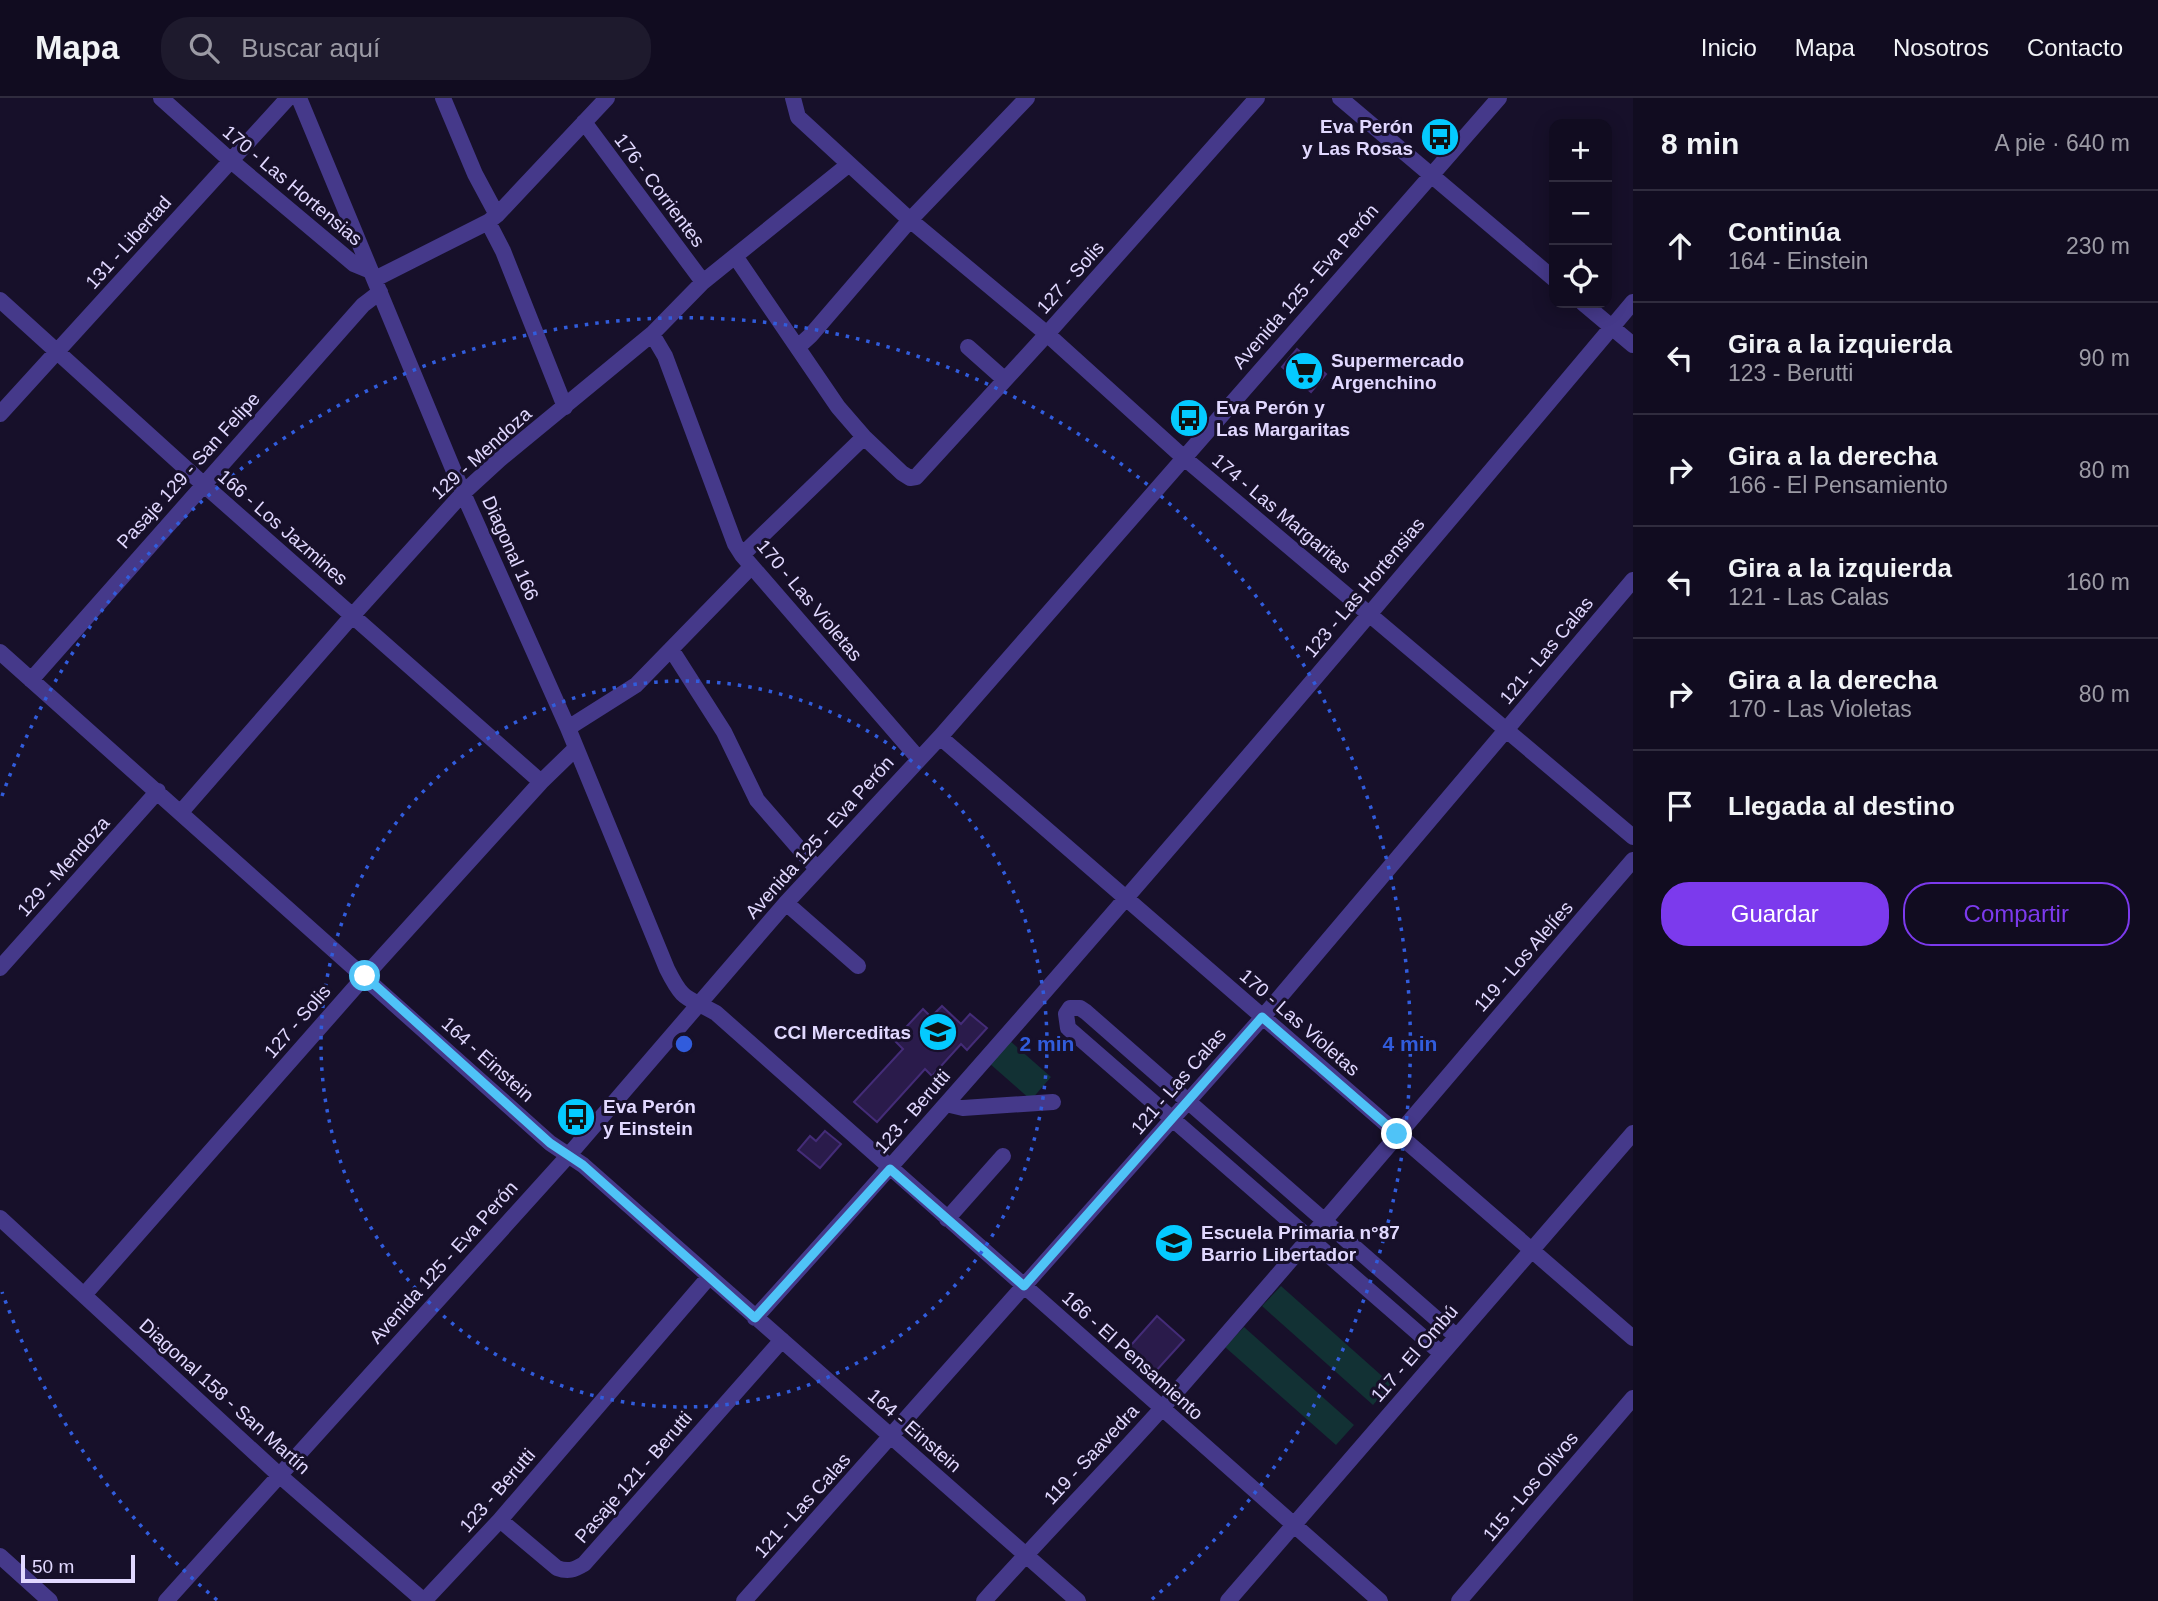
<!DOCTYPE html>
<html lang="es">
<head>
<meta charset="utf-8">
<style>
  :root { --surface:#110c20; --page:#1e1a2d; --text:#f1f3f6; --muted:#9c9ba5; --line:#302c3e; --accent:#7c3aed }
  body { margin:0; font-family:Helvetica,sans-serif; background:var(--page); color:var(--text) }
  .controls { position:absolute; right:21px; top:21px; display:grid; overflow:hidden; border-radius:14px; box-shadow:0 4px 18px #0003 }
  .controls button { width:63px; height:63px; display:grid; place-items:center; padding:0; border:0; border-bottom:2px solid var(--line); background:var(--surface); color:var(--text); font:35px sans-serif }
  .scale { position:absolute; left:21px; bottom:18px; width:114px; box-sizing:border-box; padding-left:7px; border:4px solid #e1d8ff; border-top:0; font-size:19px; line-height:24px; white-space:nowrap; color:#e1d8ff; -webkit-text-stroke:5px #17102a; paint-order:stroke }
  .stop { position:absolute; width:21px; height:21px; margin:-16px; border:5px solid #4fc3f7; border-radius:50%; background:#fff }
  .stop.end { background:#4fc3f7; border-color:#fff; box-shadow:0 2px 7px #0008 }
  .list { margin:0; padding:0; list-style:none }
  h2 { display:flex; justify-content:space-between; align-items:center; height:91px; margin:0; padding:0 28px; font-size:30px }
  h2 small { font-size:23px; font-weight:400; color:var(--muted) }
  .list li { display:grid; grid-template-columns:46px 1fr auto; gap:21px; align-items:center; box-sizing:border-box; height:112px; padding:0 28px; border-top:2px solid var(--line) }
  .list b { display:block; font-size:26px; white-space:nowrap }
  .list p { margin:0; font-size:23px; white-space:nowrap; color:var(--muted) }
  .list em { font-size:23px; font-style:normal; color:var(--muted) }
  .actions { display:flex; gap:14px; padding:21px 28px }
  .actions a { flex:1; padding:16px 0; border:2px solid var(--accent); border-radius:28px; text-align:center; font-size:24px; color:var(--accent) }
  .actions .main { background:var(--accent); color:#fff }
  .icon { flex:none; width:38px; height:38px; fill:none; stroke:currentColor; stroke-width:2; stroke-linecap:round; stroke-linejoin:round }
  .map { position:relative; flex:none; width:1633px; height:1503px; overflow:hidden }
  header { display:flex; align-items:center; gap:42px; box-sizing:border-box; height:98px; padding:0 35px; background:var(--surface); border-bottom:2px solid var(--line) }
  header strong { font-size:33px }
  nav { display:flex; gap:38px; margin-inline-start:auto; font-size:24px }
  .search { width:490px; height:63px; background:var(--page); display:flex; align-items:center; gap:18px; box-sizing:border-box; padding:0 24px; border-radius:28px; color:var(--muted); font-size:26px }
  main { display:flex }
  aside { flex:1; background:var(--surface) }
  .map>svg:first-child { display:block }
  .green { fill:#123134 }
  .building { fill:#2a1b4b; stroke:#442c78; stroke-width:2 }
  .lines { fill:none; stroke-linecap:round; stroke-linejoin:round }
  .minor { stroke:#45398a; stroke-width:16 }
  .route { stroke:#4fc3f7; stroke-width:9 }
  .ring { fill:none; stroke:#315cdc; stroke-width:3.5; stroke-dasharray:3.5 7 }
  .labels { text-anchor:middle; stroke-width:6; stroke-linejoin:round; paint-order:stroke }
  .poi-label { font-size:19px; font-weight:bold; fill:#e1d8ff; stroke:#17102a; text-anchor:start }
  .street-label { font-size:19px; fill:#e1d8ff; stroke:#17102a }
  .centre { fill:#315cdc; stroke:#17102a; stroke-width:3.5 }
  .ring-label { font-size:21px; text-anchor:middle; font-weight:bold; fill:#315cdc; stroke:#17102a; stroke-width:6; stroke-linejoin:round; paint-order:stroke }
</style>
</head>
<body>
<header>
<strong>Mapa</strong>
<div class="search"><svg class="icon" aria-label="search" viewBox="0 0 24 24"><circle cx="10" cy="10" r="6"/><path d="M15 15l6 6"/></svg>Buscar aquí</div>
<nav><a>Inicio</a><a>Mapa</a><a>Nosotros</a><a>Contacto</a></nav>
</header>
<main>
<div class="map">
<svg width="1633" height="1503" viewBox="0 0 1633 1503">
  <rect width="100%" height="100%" fill="#17102a"/>
  <path class="green" d="M1009,942L1051,979L1031,1002L989,965Z
    M1281,1188L1391,1286L1373,1307L1262,1208Z
    M1244,1229L1354,1327L1336,1347L1225,1249Z"/>
  <path class="building" d="M1297,251L1326,276L1311,294L1282,269Z
    M942,908L961,926L970,916L987,930L967,952L961,946L932,978L925,971L877,1024L854,1004L903,951L894,942L923,911L931,919Z
    M825,1033L841,1046L820,1070L798,1052L810,1038L816,1043Z
    M1157,1218L1184,1242L1155,1274L1146,1275L1124,1255Z"/>
  <g class="lines">
    <path class="minor" d="M161,0L230,62L354,166L371,173
      M299,0L463,395L568,630L667,871C684,905 686,898 716,915L1380,1503
      M443,0L475,76L497,117
      M793,0L798,19L910,122L1047,236L1183,359L1633,739
      M1340,0L1554,181
      M584,24L703,184
      M488,124L503,153L565,309
      M735,158L838,309L864,339L902,375L910,380L916,379L1047,236L1257,0
      M375,181L488,124L497,117L607,0
      M0,202L203,386L541,684
      M1583,205L1633,247
      M652,236L665,258L735,446L742,457L919,661
      M799,248L811,237L910,122L1027,0
      M968,249L1004,281
      M0,316L288,0
      M742,457L864,339
      M671,551L724,634L757,702L817,771
      M0,554L550,1045L583,1067L1078,1503
      M31,582L363,207L380,194
      M568,630L636,587L751,469
      M940,639L1633,1240
      M181,714L353,517L463,395L499,362L652,236L703,184L848,67
      M786,805L858,868
      M0,870L158,693
      M946,1006L963,1010L1053,1004
      M0,1120L279,1377L424,1503
      M947,1121L1003,1058
      M84,1197L365,878L541,684L575,651
      M755,1220C1055,888 1345,547 1633,204
      M1441,1255L1068,930L1066,916L1070,910H1080L1086,914L1456,1238
      M500,1422L557,1470C568,1474 574,1472 584,1466L782,1242
      M0,1458L50,1503
      M166,1503L568,1058L786,805L940,639L1499,0
      M424,1503L500,1422L709,1179
      M744,1503L1262,920L1633,482
      M984,1503C1043,1437 1105,1374 1164,1308C1322,1128 1476,944 1633,762
      M1228,1503L1633,1035
      M1459,1503L1633,1300"/>
  </g>
  <g class="lines">
    <path class="route" d="M365,878L550,1045L583,1067L755,1220L890,1071L1024,1188L1262,919L1397,1036"/>
  </g>
  <g class="ring">
    <circle cx="684" cy="946" r="363"/>
    <path d="M217 1502A726 726 0 0 1 2 1194M2 698A726 726 0 1 1 1151 1502"/>
  </g>
  <defs>
    <g id="bus-disc" transform="scale(2.0125)"><circle r="9.5" fill="#04caff" stroke="#17102a"/><path d="M-5-6H5V4H4V6H2V4H-2V6H-4V4H-5ZM-3.5-4V0h7V-4ZM-3.5 1.2v1.5H-2V1.2ZM2 1.2v1.5H3.5V1.2Z" fill="#111"/></g>
    <g id="supermarket-disc" transform="scale(2.0125)"><circle r="9.5" fill="#04caff" stroke="#17102a"/><path d="M-6-5.5h2.5l.6 2H6L4.5 2H-2.5L-4.4-4H-6ZM-1.5 3.2a1.3 1.3 0 1 0 .1 0ZM3 3.2a1.3 1.3 0 1 0 .1 0Z" fill="#111"/></g>
    <g id="school-disc" transform="scale(2.0125)"><circle r="9.5" fill="#04caff" stroke="#17102a"/><path d="M0-5L7-2L0 1L-7-2ZM-4 1L0 2.5L4 1V4Q0 6-4 4Z" fill="#111"/></g>
  </defs>
  <g fill-rule="evenodd">
    <use href="#bus-disc" x="1440" y="39"/>
    <use href="#supermarket-disc" x="1304" y="273"/>
    <use href="#bus-disc" x="1189" y="320"/>
    <use href="#school-disc" x="938" y="934"/>
    <use href="#bus-disc" x="576" y="1019"/>
    <use href="#school-disc" x="1174" y="1145"/>
  </g>
  <g class="labels">
    <g class="poi-label">
      <text x="1413" y="35" text-anchor="end">Eva Perón<tspan x="1413" dy="22">y Las Rosas</tspan></text>
      <text x="1331" y="269">Supermercado<tspan x="1331" dy="22">Argenchino</tspan></text>
      <text x="1216" y="316">Eva Perón y<tspan x="1216" dy="22">Las Margaritas</tspan></text>
      <text x="911" y="941" text-anchor="end">CCI Merceditas</text>
      <text x="603" y="1015">Eva Perón<tspan x="603" dy="22">y Einstein</tspan></text>
      <text x="1201" y="1141">Escuela Primaria n°87<tspan x="1201" dy="22">Barrio Libertador</tspan></text>
    </g>
    <g class="street-label">
      <text transform="translate(293 87) rotate(40)" y="7">170 - Las Hortensias</text>
      <text transform="translate(660 92) rotate(53)" y="7">176 - Corrientes</text>
      <text transform="translate(128 144) rotate(-48)" y="7">131 - Libertad</text>
      <text transform="translate(1070 179) rotate(-48)" y="7">127 - Solis</text>
      <text transform="translate(1305 188) rotate(-49)" y="7">Avenida 125 - Eva Perón</text>
      <text transform="translate(481 355) rotate(-42)" y="7">129 - Mendoza</text>
      <text transform="translate(188 372) rotate(-48)" y="7">Pasaje 129 - San Felipe</text>
      <text transform="translate(1282 415) rotate(40)" y="7">174 - Las Margaritas</text>
      <text transform="translate(283 429) rotate(41)" y="7">166 - Los Jazmines</text>
      <text transform="translate(511 450) rotate(66)" y="7">Diagonal 166</text>
      <text transform="translate(1364 489) rotate(-50)" y="7">123 - Las Hortensias</text>
      <text transform="translate(810 502) rotate(50)" y="7">170 - Las Violetas</text>
      <text transform="translate(1546 552) rotate(-50)" y="7">121 - Las Calas</text>
      <text transform="translate(819 739) rotate(-48)" y="7">Avenida 125 - Eva Perón</text>
      <text transform="translate(63 768) rotate(-48)" y="7">129 - Mendoza</text>
      <text transform="translate(1523 858) rotate(-49)" y="7">119 - Los Alelíes</text>
      <text transform="translate(297 923) rotate(-49)" y="7">127 - Solis</text>
      <text transform="translate(1300 924) rotate(41)" y="7">170 - Las Violetas</text>
      <text transform="translate(488 961) rotate(42)" y="7">164 - Einstein</text>
      <text transform="translate(1178 983) rotate(-49)" y="7">121 - Las Calas</text>
      <text transform="translate(912 1013) rotate(-49)" y="7">123 - Berutti</text>
      <text transform="translate(443 1164) rotate(-48)" y="7">Avenida 125 - Eva Perón</text>
      <text transform="translate(1414 1255) rotate(-49)" y="7">117 - El Ombú</text>
      <text transform="translate(1133 1257) rotate(42)" y="7">166 - El Pensamiento</text>
      <text transform="translate(225 1298) rotate(42)" y="7">Diagonal 158 - San Martín</text>
      <text transform="translate(915 1332) rotate(41)" y="7">164 - Einstein</text>
      <text transform="translate(1091 1356) rotate(-47)" y="7">119 - Saavedra</text>
      <text transform="translate(633 1379) rotate(-49)" y="7">Pasaje 121 - Berutti</text>
      <text transform="translate(1530 1388) rotate(-50)" y="7">115 - Los Olivos</text>
      <text transform="translate(497 1392) rotate(-49)" y="7">123 - Berutti</text>
      <text transform="translate(802 1407) rotate(-48)" y="7">121 - Las Calas</text>
    </g>
  </g>
  <circle cx="684" cy="946" r="10" class="centre"/>
  <g class="ring-label">
    <text x="1047" y="953">2 min</text>
    <text x="1410" y="953">4 min</text>
  </g>
</svg>
<div class="controls">
<button>+</button>
<button>−</button>
<button><svg class="icon" aria-label="locate" viewBox="0 0 24 24"><circle cx="12" cy="12" r="6"/><path d="M12 2v4M12 18v4M2 12h4M18 12h4"/></svg></button>
</div>
<div class="scale">50 m</div>
<div class="stop" style="left:365px;top:878px"></div>
<div class="stop end" style="left:1397px;top:1036px"></div>
</div>
<aside>
<h2>8 min<small>A pie · 640 m</small></h2>
<ul class="list">
<li><svg class="icon" aria-label="ahead" viewBox="0 0 24 24"><path d="M12 20V5M6 11l6-6 6 6"/></svg><div><b>Continúa</b><p>164 - Einstein</p></div><em>230 m</em></li>
<li><svg class="icon" aria-label="left" viewBox="0 0 24 24"><path d="M17 20v-9H6M10 6l-5 5 5 5"/></svg><div><b>Gira a la izquierda</b><p>123 - Berutti</p></div><em>90 m</em></li>
<li><svg class="icon" aria-label="right" viewBox="0 0 24 24"><path d="M7 20v-9h11M14 6l5 5-5 5"/></svg><div><b>Gira a la derecha</b><p>166 - El Pensamiento</p></div><em>80 m</em></li>
<li><svg class="icon" aria-label="left" viewBox="0 0 24 24"><path d="M17 20v-9H6M10 6l-5 5 5 5"/></svg><div><b>Gira a la izquierda</b><p>121 - Las Calas</p></div><em>160 m</em></li>
<li><svg class="icon" aria-label="right" viewBox="0 0 24 24"><path d="M7 20v-9h11M14 6l5 5-5 5"/></svg><div><b>Gira a la derecha</b><p>170 - Las Violetas</p></div><em>80 m</em></li>
<li><svg class="icon" aria-label="arrive" viewBox="0 0 24 24"><path d="M6 21V4h12l-3 4 3 4H6"/></svg><div><b>Llegada al destino</b></div></li>
</ul>
<div class="actions"><a class="main">Guardar</a><a>Compartir</a></div>
</aside>
</main>
</body>
</html>
